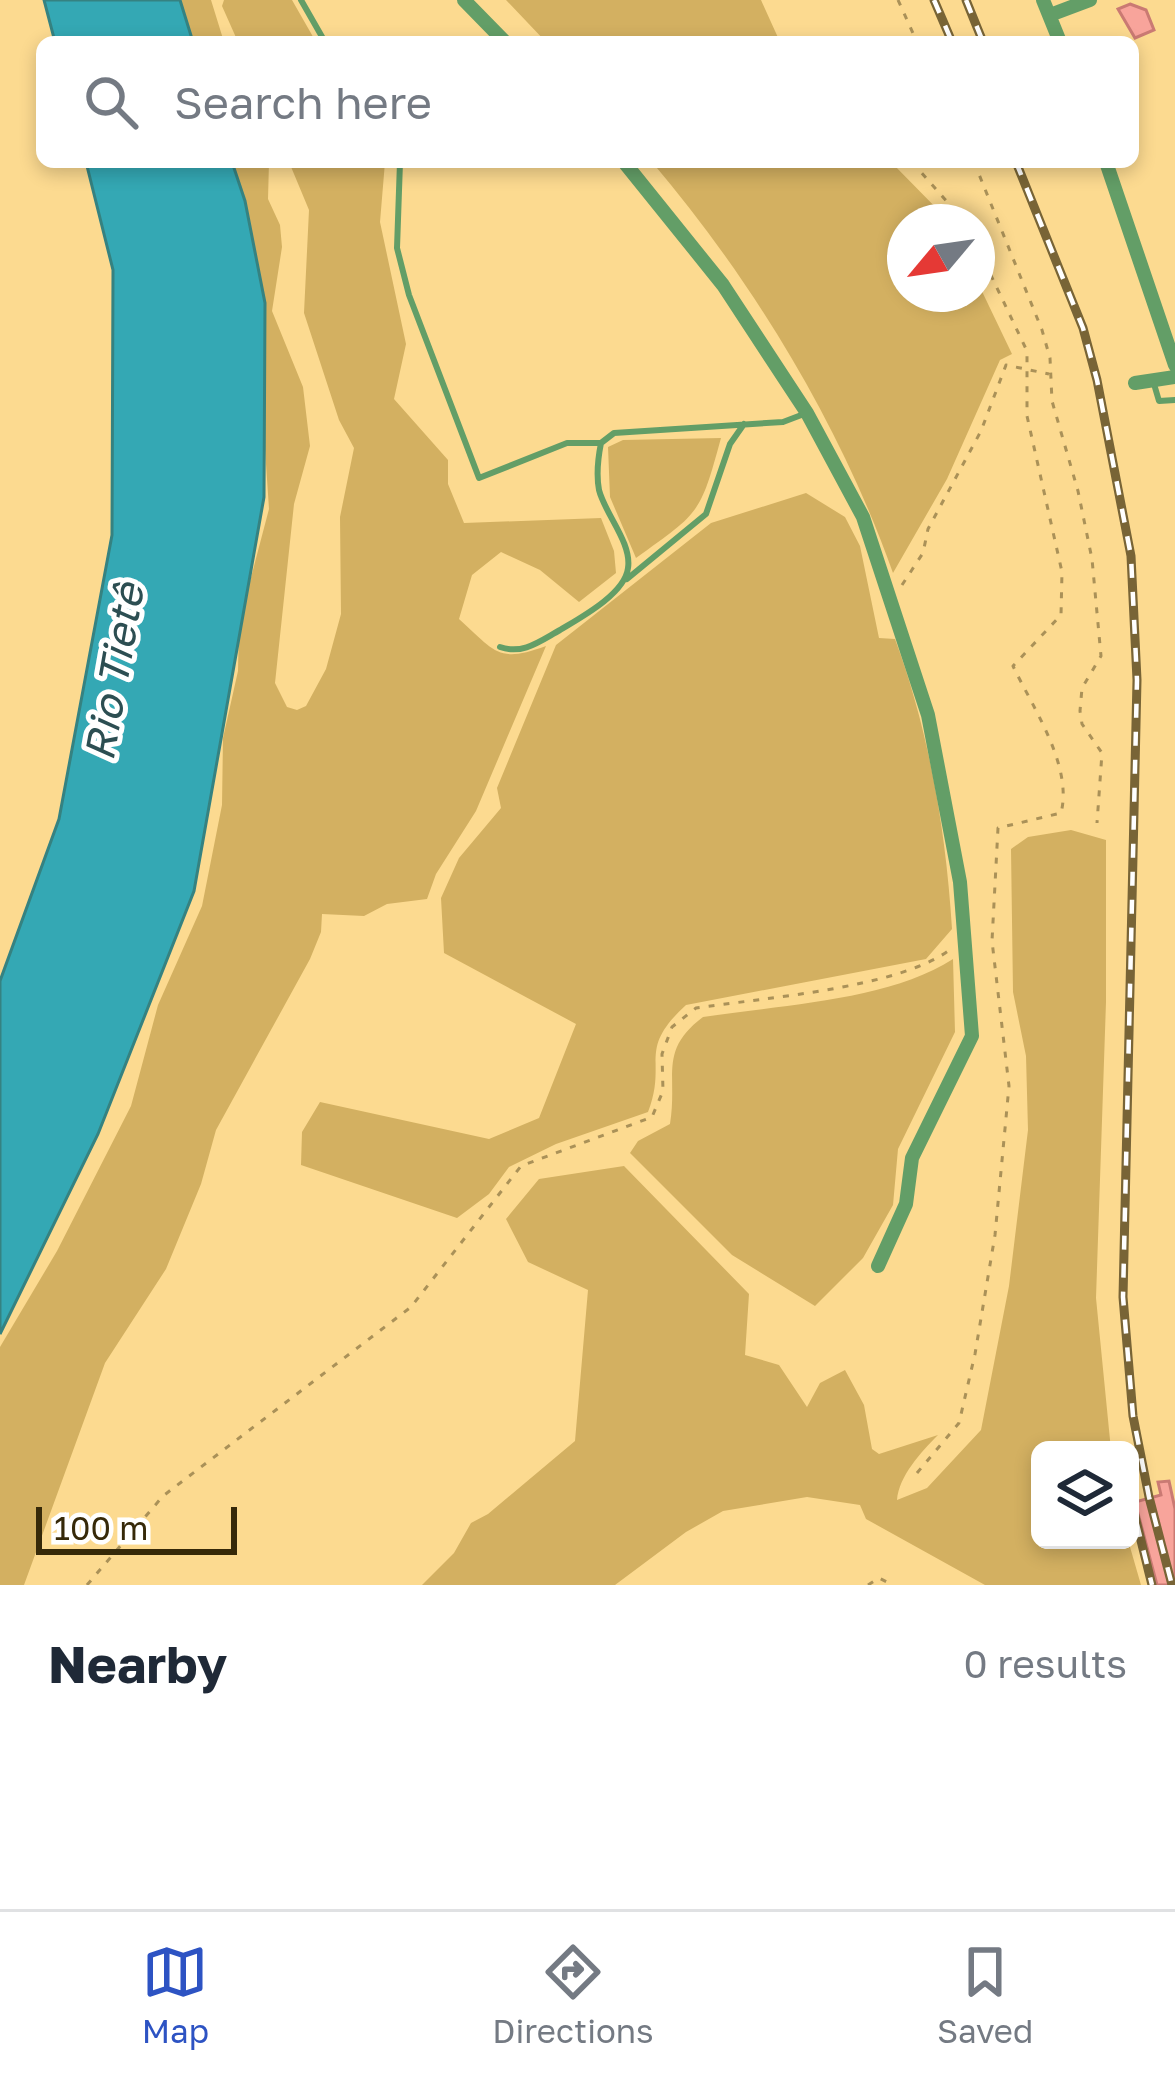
<!DOCTYPE html>
<html lang="en">
<head>
<meta charset="utf-8">
<style>
  :root { --surface:#fff; --page:#f6f6f7; --text:#1f2937; --muted:#747a83; --line:#e0e1e3; --accent:#2d53c3 }
  body { margin:0; font-family:"Golos Text",sans-serif; background:var(--page); color:var(--text) }
  .controls { position:absolute; right:36px; bottom:36px; display:grid; overflow:hidden; border-radius:18px; box-shadow:0 6px 18px #0003 }
  .controls button { width:108px; height:108px; display:grid; place-items:center; padding:0; border:0; border-bottom:3px solid var(--line); background:var(--surface); color:var(--text); font:60px sans-serif }
  .compass { position:absolute; left:887px; top:204px; width:108px; height:108px; border-radius:50%; background:var(--surface); box-shadow:0 6px 18px #0003; rotate:241deg }
  .scale { position:absolute; left:36px; bottom:30px; width:201px; box-sizing:border-box; padding-left:12px; border:6px solid #362909; border-top:0; font-size:33px; line-height:42px; white-space:nowrap; color:#362909; -webkit-text-stroke:9px #fff; paint-order:stroke }
  .list { margin:0; padding:0; list-style:none }
  h2 { display:flex; justify-content:space-between; align-items:center; height:156px; margin:0; padding:0 48px; font-size:51px }
  h2 small { font-size:39px; font-weight:400; color:var(--muted) }
  .icon { flex:none; width:66px; height:66px; fill:none; stroke:currentColor; stroke-width:2; stroke-linecap:round; stroke-linejoin:round }
  .map { position:relative; flex:none; width:1175px; height:1585px; overflow:hidden }
  .search { position:absolute; background:var(--surface); box-shadow:0 6px 18px #0003; left:36px; right:36px; top:36px; height:132px; display:flex; align-items:center; gap:30px; box-sizing:border-box; padding:0 42px; border-radius:18px; color:var(--muted); font-size:45px }
  .sheet { height:324px; background:var(--surface) }
  nav { display:flex; justify-content:space-around; align-items:center; box-sizing:border-box; height:168px; border-top:3px solid var(--line); background:var(--surface); font-size:33px; color:var(--muted) }
  nav a { display:grid; justify-items:center; gap:6px }
  nav .on { color:var(--accent) }
  .map>svg:first-child { display:block }
  .green { fill:#d3b061 }
  .water { fill:#34a8b4; stroke:#358281; stroke-width:3 }
  .building { fill:#f8a49b; stroke:#ca7a73; stroke-width:3 }
  .lines { fill:none; stroke-linecap:round; stroke-linejoin:round }
  .path { stroke:#aa9158; stroke-width:3; stroke-dasharray:6 9; stroke-linecap:butt }
  .lane { stroke:#639e67; stroke-width:6 }
  .street { stroke:#639e67; stroke-width:14 }
  .rail-casing { stroke:#786436; stroke-width:9 }
  .rail { stroke:#fff; stroke-width:4.5; stroke-dasharray:14; stroke-linecap:butt }
  .labels { text-anchor:middle; stroke-width:10; stroke-linejoin:round; paint-order:stroke }
  .water-label { font-size:42px; font-style:italic; fill:#2c4e52; stroke:#fff }
</style>
</head>
<body>
<div class="map">
<svg width="1175" height="1585" viewBox="0 0 1175 1585">
  <rect width="100%" height="100%" fill="#fcda90"/>
  <path class="green" d="M173,0H211L224,42H188Z
    M224,0H292L316,42H238L222,6Z
    M506,0H761L780,42H546Z
    M229,162H269L268,199L280,225L282,247L272,311L303,387L310,446L294,504L275,683L287,707L297,710L306,706L326,669L341,614L340,517L354,448L339,420L304,313L309,210L289,162H385L380,222L406,344L394,399L448,460V484L464,523L601,518L614,551L616,573L579,602L540,570L501,552L472,575L459,619C495,651 497,664 546,646L476,811L436,874L427,899L387,904L364,916L322,914L321,932L310,959L216,1130L201,1184L166,1269L105,1363L24,1585H0V1347L57,1251L131,1106L158,1005L202,906L222,805L223,738L238,671L239,623L269,509L264,434Z
    M652,162H891L948,220L905,222V294H977V281L1012,354L1000,360L947,479L893,573C841,426 753,281 652,162Z
    M721,438C700,515 700,512 636,558L610,497L608,447L623,440Z
    M806,493L845,517L860,546L879,638L895,639C929,731 946,831 952,929L926,959L686,1005C636,1051 668,1060 648,1112L556,1144L509,1167L489,1194L457,1218L301,1165L302,1132L320,1102L489,1139L539,1118L576,1024L444,953L441,898L459,858L501,808L497,788L556,645L711,523Z
    M1071,830L1106,840V1002L1096,1298L1111,1450H1040V1540H1128L1141,1585H985L866,1519L860,1505L807,1497L723,1511L686,1532L615,1585H422L454,1553L471,1523L488,1514L575,1441L588,1290L528,1262L506,1219L539,1179L624,1166L749,1294L745,1355L779,1365L807,1407L820,1383L845,1370L864,1405L872,1449L879,1454L938,1435C921,1452 899,1476 897,1500L927,1488L981,1430L1009,1286L1028,1130L1026,1056L1013,992L1011,849L1028,837Z
    M953,959L955,1032L898,1149L893,1205L863,1258L815,1306L732,1255L630,1153L638,1141L670,1124C678,1075 658,1051 703,1017C779,1005 888,1001 953,959Z"/>
  <path class="water" d="M44,0H180L193,42H55Z
    M86,162H232L245,201L265,303L264,497L194,891L98,1134L0,1334V981L59,819L112,535L113,270Z"/>
  <path class="building" d="M1130,4L1146,10L1154,30L1135,38L1118,9Z
    M1169,1481L1175,1509V1585H1157L1135,1502L1161,1495L1158,1482Z"/>
  <g class="lines">
    <path class="path" d="M898,0L917,42
      M912,162L965,222
      M974,162L1042,330L1050,358L1052,401L1078,491L1092,559L1101,656L1082,688L1080,711L1082,724L1102,753L1097,823
      M902,585L923,553L928,529L981,431L1006,365L1049,374
      M917,1473L959,1423L975,1354L995,1235L1009,1086L992,941L998,828L1061,813C1073,766 1033,708 1013,666L1061,615L1062,572L1027,416V351L977,246
      M87,1585L163,1496L411,1307L521,1166L652,1117L663,1091L662,1054L672,1027L696,1008C762,998 903,988 952,948
      M868,1585L879,1578L893,1585"/>
    <path class="lane" d="M301,0L325,42
      M400,162L397,248L409,295L479,478L567,443H600
      M1154,384L1159,401L1175,400
      M627,579L706,514L730,444L744,424
      M500,647C523,655 540,641 560,630C580,618 625,594 628,568C632,543 605,514 599,490C596,474 598,458 601,443L614,433L783,422L804,414"/>
    <path class="street" d="M464,0L505,42
      M1043,0L1060,42
      M1050,15L1090,0
      M624,162L723,285L807,413L863,517L928,715L960,882L972,1036L912,1158L906,1204L878,1266
      M1106,162L1175,365
      M1135,383L1175,377"/>
    <g class="rail-casing">
      <path id="rail" d="M934,0L952,42
        M966,0L983,42
        M1016,162L1083,328L1097,380L1131,556L1137,680L1123,1297L1133,1416L1149,1497L1172,1585
        M1130,1496L1152,1585"/>
    </g>
    <use href="#rail" class="rail"/>
  </g>
  <g class="labels">
    <g class="water-label">
      <text transform="translate(114 672) rotate(-80)" y="15">Rio Tietê</text>
    </g>
  </g>
</svg>
<div class="controls">
<button><svg class="icon" aria-label="layers" viewBox="0 0 24 24"><path d="M12 4l9 5-9 5-9-5zM3 14l9 5 9-5"/></svg></button>
</div>
<svg class="compass" viewBox="-18 -18 36 36"><path d="M0-13l5 13h-10z" fill="#e53935"/><path d="M0 13l5-13h-10z" fill="#747a83"/></svg>
<div class="scale">100 m</div>
<div class="search"><svg class="icon" aria-label="search" viewBox="0 0 24 24"><circle cx="10" cy="10" r="6"/><path d="M15 15l6 6"/></svg>Search here</div>
</div>
<section class="sheet">
<h2>Nearby<small>0 results</small></h2>
<ul class="list">
</ul>
</section>
<nav>
<a class="on"><svg class="icon" aria-label="map" viewBox="0 0 24 24"><path d="M3 6l6-2 6 2 6-2v14l-6 2-6-2-6 2zM9 4v14M15 6v14"/></svg>Map</a>
<a><svg class="icon" aria-label="directions" viewBox="0 0 24 24"><path d="M12 3l9 9-9 9-9-9zM9 14v-3h6M13 9l2 2-2 2"/></svg>Directions</a>
<a><svg class="icon" aria-label="saved" viewBox="0 0 24 24"><path d="M7 4h10v16l-5-4-5 4z"/></svg>Saved</a>
</nav>
</body>
</html>
